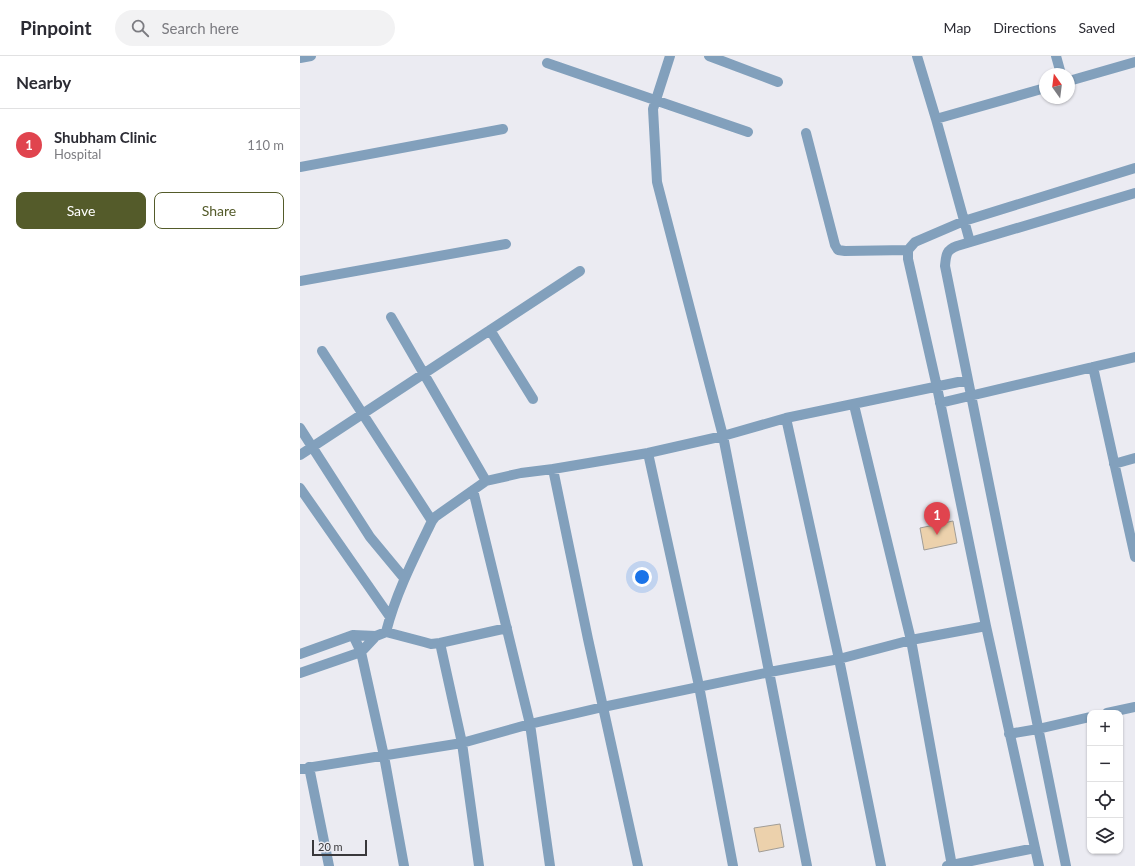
<!DOCTYPE html>
<html lang="en">
<head>
<meta charset="utf-8">
<style>
  :root { --surface:#fff; --page:#f2f2f3; --text:#2b2b33; --muted:#7c7c81; --line:#e1e1e2; --accent:#545b2a }
  body { margin:0; font-family:Lato,sans-serif; background:var(--page); color:var(--text) }
  .controls { position:absolute; right:12px; bottom:12px; display:grid; overflow:hidden; border-radius:8px; box-shadow:0 1px 3px #0004 }
  .controls button { width:36px; height:36px; display:grid; place-items:center; padding:0; border:0; border-bottom:1px solid var(--line); background:var(--surface); color:var(--text); font:20px sans-serif }
  .compass { position:absolute; left:739px; top:12px; width:36px; height:36px; border-radius:50%; background:var(--surface); box-shadow:0 1px 3px #0004; rotate:346deg }
  .scale { position:absolute; left:12px; bottom:10px; width:55px; box-sizing:border-box; padding-left:4px; border:2px solid #39383b; border-top:0; font-size:11px; line-height:14px; white-space:nowrap; color:#39383b; -webkit-text-stroke:3px #ebebf2; paint-order:stroke }
  .you { position:absolute; left:342px; top:521px; width:14px; height:14px; margin:-10px; border:3px solid #fff; border-radius:50%; background:#1a73e8; box-shadow:0 0 0 6px #1a73e833 }
  .badge { display:grid; place-items:center; width:26px; height:26px; border-radius:50%; background:var(--accent); color:#fff; font-size:13px; font-weight:700 }
  .pin { position:absolute; translate:-50% -33px; filter:drop-shadow(0 1px 2px #0008) }
  .pin::after { content:''; position:absolute; top:21px; width:14px; height:12px; background:inherit; clip-path:polygon(0 0,100% 0,50% 100%) }
  .list { margin:0; padding:0; list-style:none }
  h2 { display:flex; justify-content:space-between; align-items:center; height:52px; margin:0; padding:0 16px; font-size:17px }
  h2 small { font-size:13px; font-weight:400; color:var(--muted) }
  .list li { display:grid; grid-template-columns:26px 1fr auto; gap:12px; align-items:center; box-sizing:border-box; height:72px; padding:0 16px; border-top:1px solid var(--line) }
  .list b { display:block; font-size:15px; white-space:nowrap }
  .list p { margin:0; font-size:13px; white-space:nowrap; color:var(--muted) }
  .list em { font-size:13px; font-style:normal; color:var(--muted) }
  .actions { display:flex; gap:8px; padding:12px 16px }
  .actions a { flex:1; padding:9px 0; border:1px solid var(--accent); border-radius:8px; text-align:center; font-size:14px; color:var(--accent) }
  .actions .main { background:var(--accent); color:#fff }
  .icon { flex:none; width:22px; height:22px; fill:none; stroke:currentColor; stroke-width:2; stroke-linecap:round; stroke-linejoin:round }
  .map { position:relative; flex:none; width:835px; height:810px; overflow:hidden }
  header { display:flex; align-items:center; gap:24px; box-sizing:border-box; height:56px; padding:0 20px; background:var(--surface); border-bottom:1px solid var(--line) }
  header strong { font-size:19px }
  nav { display:flex; gap:22px; margin-inline-start:auto; font-size:14px }
  .search { width:280px; height:36px; background:var(--page); display:flex; align-items:center; gap:10px; box-sizing:border-box; padding:0 14px; border-radius:22px; color:var(--muted); font-size:15px }
  main { display:flex }
  aside { flex:1; background:var(--surface) }
  .map>svg:first-child { display:block }
  .building { fill:#ecd1ac; stroke:#a19d97 }
  .lines { fill:none; stroke-linecap:round; stroke-linejoin:round }
  .minor { stroke:#82a0bc; stroke-width:10 }
</style>
</head>
<body>
<header>
<strong>Pinpoint</strong>
<div class="search"><svg class="icon" aria-label="search" viewBox="0 0 24 24"><circle cx="10" cy="10" r="6"/><path d="M15 15l6 6"/></svg>Search here</div>
<nav><a>Map</a><a>Directions</a><a>Saved</a></nav>
</header>
<main>
<aside>
<h2>Nearby<small></small></h2>
<ul class="list">
<li><span class="badge" style="background:#e0444e">1</span><div><b>Shubham Clinic</b><p>Hospital</p></div><em>110 m</em></li>
</ul>
<div class="actions"><a class="main">Save</a><a>Share</a></div>
</aside>
<div class="map">
<svg width="835" height="810" viewBox="0 0 835 810">
  <rect width="100%" height="100%" fill="#ebebf2"/>
  <path class="building" d="M653,465L657,487L624,494L620,472Z
    M480,768L484,791L459,796L454,772Z"/>
  <g class="lines">
    <path class="minor" d="M370,0L353,53L357,126L423,380L507,810
      M409,0L478,26
      M617,0L636,63L670,186
      M756,0L761,18
      M0,2L11,0
      M247,7L448,76
      M769,25L835,6
      M636,63L745,32
      M506,77L535,189L538,194L545,195L608,194
      M0,111L203,73
      M0,225L206,188
      M91,261L186,425
      M190,274L233,343
      M22,295L132,465
      M793,311L835,501
      M640,347L835,301
      M554,349L611,584L652,810
      M486,362L539,603L581,810
      M0,372L70,481L104,522
      M348,397L399,630L433,810
      M0,399L280,215
      M814,408L835,402
      M253,413L288,583L338,810
      M0,432L90,561
      M173,434L230,668L250,810
      M86,576L124,586L131,588L140,587L207,572
      M53,579L61,596L84,700L104,810
      M140,587L162,687L179,810
      M0,598L53,579L76,580L86,576C96,537 114,502 132,465L135,461L186,425L221,417L253,413L348,397L423,380L486,362L668,324
      M0,617L61,596L76,580
      M807,657L835,651
      M709,678L738,673L790,661
      M9,711L29,810
      M0,713L162,687L230,668L303,651L470,616L539,603L611,584L686,570
      M647,810L735,792
      M739,810L686,570L637,331L608,203V194L615,186L664,165L835,112
      M766,810L645,210C646,199 646,194 657,190L835,137"/>
  </g>
</svg>
<div class="controls">
<button>+</button>
<button>−</button>
<button><svg class="icon" aria-label="locate" viewBox="0 0 24 24"><circle cx="12" cy="12" r="6"/><path d="M12 2v4M12 18v4M2 12h4M18 12h4"/></svg></button>
<button><svg class="icon" aria-label="layers" viewBox="0 0 24 24"><path d="M12 4l9 5-9 5-9-5zM3 14l9 5 9-5"/></svg></button>
</div>
<svg class="compass" viewBox="-18 -18 36 36"><path d="M0-13l5 13h-10z" fill="#e53935"/><path d="M0 13l5-13h-10z" fill="#7c7c81"/></svg>
<div class="scale">20 m</div>
<div class="you"></div>
<div class="pin badge" style="left:637px;top:479px;background:#e0444e">1</div>
</div>
</main>
</body>
</html>
